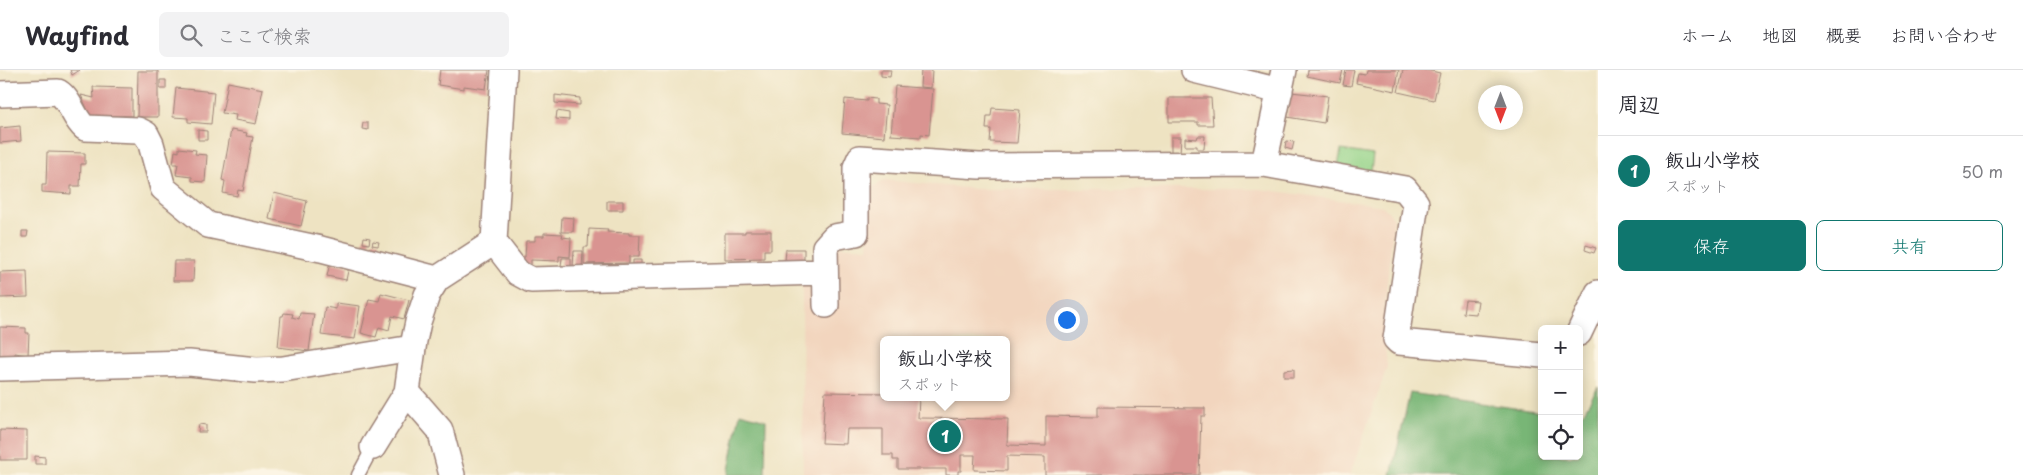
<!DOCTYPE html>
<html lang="ja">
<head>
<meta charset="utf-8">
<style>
  :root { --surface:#fff; --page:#f2f2f3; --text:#2b2b33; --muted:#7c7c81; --line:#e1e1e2; --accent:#0f766e }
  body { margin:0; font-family:"Playpen Sans","Klee One",sans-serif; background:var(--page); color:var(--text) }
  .controls { position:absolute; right:15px; bottom:15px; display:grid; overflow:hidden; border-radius:8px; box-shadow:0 2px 12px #0003 }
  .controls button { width:45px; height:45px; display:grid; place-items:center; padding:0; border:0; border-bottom:1px solid var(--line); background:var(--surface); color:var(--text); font:25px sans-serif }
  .compass { position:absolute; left:1478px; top:15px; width:45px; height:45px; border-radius:50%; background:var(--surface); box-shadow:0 2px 12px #0003; rotate:180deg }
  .you { position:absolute; left:1066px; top:249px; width:18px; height:18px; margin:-12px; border:4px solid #fff; border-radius:50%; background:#1a73e8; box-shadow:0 0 0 8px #1a73e833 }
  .badge { display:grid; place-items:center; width:32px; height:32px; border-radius:50%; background:var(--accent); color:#fff; font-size:16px; font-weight:700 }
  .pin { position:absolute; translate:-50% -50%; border:2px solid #fff; box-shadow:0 1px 5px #0006 }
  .popup { position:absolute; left:880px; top:266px; width:130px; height:65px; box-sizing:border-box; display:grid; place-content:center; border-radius:8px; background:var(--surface); filter:drop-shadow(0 1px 4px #0005); font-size:16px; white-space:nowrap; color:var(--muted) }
  .popup b { font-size:19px; color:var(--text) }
  .popup::after { content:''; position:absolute; left:50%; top:100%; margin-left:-10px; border:10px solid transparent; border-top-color:var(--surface) }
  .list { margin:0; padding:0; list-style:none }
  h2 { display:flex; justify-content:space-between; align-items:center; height:65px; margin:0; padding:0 20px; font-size:21px }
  h2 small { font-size:16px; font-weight:400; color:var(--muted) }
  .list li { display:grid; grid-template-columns:32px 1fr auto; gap:15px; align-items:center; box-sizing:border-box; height:70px; padding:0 20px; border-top:1px solid var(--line) }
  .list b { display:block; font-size:19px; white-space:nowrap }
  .list p { margin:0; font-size:16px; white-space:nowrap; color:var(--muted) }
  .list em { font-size:16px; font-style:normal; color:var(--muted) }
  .actions { display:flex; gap:10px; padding:15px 20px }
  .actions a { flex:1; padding:11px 0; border:1px solid var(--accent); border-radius:8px; text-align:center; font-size:18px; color:var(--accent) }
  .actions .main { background:var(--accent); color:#fff }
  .icon { flex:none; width:28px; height:28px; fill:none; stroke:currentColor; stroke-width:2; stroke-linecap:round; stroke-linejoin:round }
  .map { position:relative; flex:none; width:1598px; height:405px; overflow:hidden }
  header { display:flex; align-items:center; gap:30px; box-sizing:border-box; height:70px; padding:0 25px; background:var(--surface); border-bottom:1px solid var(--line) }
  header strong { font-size:24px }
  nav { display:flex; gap:28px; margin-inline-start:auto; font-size:18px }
  .search { width:350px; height:45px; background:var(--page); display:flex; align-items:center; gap:12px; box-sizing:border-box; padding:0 18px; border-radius:8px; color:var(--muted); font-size:19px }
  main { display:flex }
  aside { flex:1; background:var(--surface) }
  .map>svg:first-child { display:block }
  .built { fill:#f2d5be; fill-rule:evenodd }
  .green { fill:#96d48a; stroke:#707a5a }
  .forest { fill:#78b676; stroke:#616a50 }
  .building { fill:#d99491 }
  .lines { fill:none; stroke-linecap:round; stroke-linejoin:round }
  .lane-casing { stroke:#9c8176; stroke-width:15 }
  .street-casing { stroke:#9c8176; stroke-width:28 }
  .lane { stroke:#fff; stroke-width:12 }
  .street { stroke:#fff; stroke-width:25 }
</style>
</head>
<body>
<header>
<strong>Wayfind</strong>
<div class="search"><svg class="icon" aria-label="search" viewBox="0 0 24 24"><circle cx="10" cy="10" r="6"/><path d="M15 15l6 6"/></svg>ここで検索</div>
<nav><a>ホーム</a><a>地図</a><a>概要</a><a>お問い合わせ</a></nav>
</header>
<main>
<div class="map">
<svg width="1598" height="405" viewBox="0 0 1598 405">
  <rect width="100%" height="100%" fill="#fcf5e5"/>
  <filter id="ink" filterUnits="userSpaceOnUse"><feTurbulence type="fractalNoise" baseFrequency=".02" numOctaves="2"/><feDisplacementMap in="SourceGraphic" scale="10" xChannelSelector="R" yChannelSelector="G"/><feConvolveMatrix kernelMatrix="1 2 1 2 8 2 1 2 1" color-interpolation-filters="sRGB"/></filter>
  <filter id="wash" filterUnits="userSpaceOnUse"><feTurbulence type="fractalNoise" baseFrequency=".0096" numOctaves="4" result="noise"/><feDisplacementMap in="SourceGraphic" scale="20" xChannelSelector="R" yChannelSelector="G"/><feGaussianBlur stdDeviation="1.12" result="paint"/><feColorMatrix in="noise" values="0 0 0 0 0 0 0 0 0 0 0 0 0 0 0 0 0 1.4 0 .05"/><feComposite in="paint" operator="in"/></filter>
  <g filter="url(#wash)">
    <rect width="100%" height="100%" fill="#eee3c2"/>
    <path class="built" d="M884,110L976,119H1260L1383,136L1394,148L1383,253L1387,297L1350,405H803L802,213L837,176L868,178L872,118ZM884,270H1006V327H884Z"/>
    <path class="green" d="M1341,80L1373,85L1371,101L1338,96Z"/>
    <path class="forest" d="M1598,317V405H1391L1410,323L1542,342V386H1579V347H1581Z
      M740,343L766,350L765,405H728Z"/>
    <g id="blocks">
      <path class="building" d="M70,0H80L72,5Z
        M440,0H489L486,19L464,16V19L438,15Z
        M881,0H891L890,7L881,6Z
        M921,0H932L931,18L920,17Z
        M1308,0H1343L1340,13L1307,6Z
        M1346,0H1354L1351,16L1343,15Z
        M1366,0H1399L1395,21L1356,13L1358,3L1365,4Z
        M1403,0H1427L1440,3L1434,30L1398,22Z
        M138,1H158V47H137Z
        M160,10H166V19H160Z
        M228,12L263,19L256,54L235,50L236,45L222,43Z
        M895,16L933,19L929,65L921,64V67L891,65Z
        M93,17L132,18V46H90L81,25L94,28Z
        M176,18L214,22L211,54L188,52V48L173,47Z
        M1291,22L1328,26L1324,53L1287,47Z
        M555,25L580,28V35L555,33Z
        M867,28L876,29V34L887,35L884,67L842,63L845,29L867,31Z
        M1169,28H1211L1213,55H1198V52H1169Z
        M992,38L1020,40L1017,73L990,72L991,59H986L987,46H991Z
        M557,41L569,43V50L556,49Z
        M363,53H368V60L362,59Z
        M20,56L21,71L0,73V58Z
        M198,60L207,61V70H198Z
        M231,60L247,63L246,66L253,67L243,121L238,120L237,126L223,123L225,111L222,110Z
        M1198,66H1205L1204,79H1197V76H1185V68L1197,69Z
        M1171,67H1181L1180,83L1171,82Z
        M1286,71L1294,72L1292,80L1285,78Z
        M179,78L196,80L195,84L207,85L205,112L192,111V107L176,105L178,94H173L175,81L179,82Z
        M47,82L85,83V94H81L80,116H71V124L42,122V115H46Z
        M274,123L307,131L301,156L269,149Z
        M607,131H623V140H607Z
        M562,147L574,148L573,162H561Z
        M589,159L608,160L607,162L629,163V165H640L639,187H629V193L584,194V177H588Z
        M22,161H28L27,167H22Z
        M745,161H771V180H764V188L725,189V163H745Z
        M544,163L563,164L562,167L571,168L570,187L559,186V191L531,190V195H521L522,187H525L526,171H535V166H544Z
        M364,167L370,168L369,174L363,173Z
        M373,171L379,172L378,176L372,175Z
        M1586,175L1596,178L1594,183L1585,180Z
        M786,179H804V192L785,191Z
        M574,181H583L582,198L573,197Z
        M562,188H571V197L561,196Z
        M633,190H641V194L633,195Z
        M174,191H194L193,211H173Z
        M330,192L349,196L346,210L327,206Z
        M27,201L28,227L0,228V202Z
        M381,223L409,230L404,249L392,246L389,260L379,257L376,267L361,263L369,229L379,231Z
        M1465,230L1478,231L1476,244L1463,243Z
        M336,233L360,236L355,269L321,265L325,237L336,239Z
        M284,243L293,244L292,247L299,249L300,243L314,244L309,281L278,277L281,246H283Z
        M0,257L26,258V263H29L28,285L15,283V287L0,285Z
        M1294,299V307H1284V300Z
        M825,322L884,323V327H919L918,348L1008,349L1007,375L1046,376V346L1098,347V337L1205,338V346H1201L1199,405H1045V387L1007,386V401L974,400L975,385H961V401H958V405H946V399H898V390H893V385H883V359H847L846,374L822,373Z
        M199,354L206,355V362H198Z
        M0,360L27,361V390H0Z
        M35,386L45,387V394H35Z"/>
    </g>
  </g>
  <g filter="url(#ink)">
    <use href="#blocks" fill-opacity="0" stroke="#9c8176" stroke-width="1"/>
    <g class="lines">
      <g class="lane-casing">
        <path id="lane" d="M358,405L373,377"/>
      </g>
      <g class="street-casing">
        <path id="street" d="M1194,0L1280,21
          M0,24L58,22C71,30 73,48 85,58L138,60L146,64L151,74L163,118L208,155L321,179L437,209
          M1264,94L1284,0
          M494,172L518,203L531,210L824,202
          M826,235L825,177L834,167L856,163V97L860,88L979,96L1264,94L1405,119L1416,133L1396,269L1399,272L1542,285
          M1579,263L1598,223
          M0,298L189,293L256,300L283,299L412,278
          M407,322L440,360L452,405
          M373,377L407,322L414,271L418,252L427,225L437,209L494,172L504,0"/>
      </g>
      <use href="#lane" class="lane"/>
      <use href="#street" class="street"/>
    </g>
  </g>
</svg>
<div class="controls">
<button>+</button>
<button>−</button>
<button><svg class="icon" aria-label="locate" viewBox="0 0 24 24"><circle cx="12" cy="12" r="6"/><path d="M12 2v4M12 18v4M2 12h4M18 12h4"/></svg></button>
</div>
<svg class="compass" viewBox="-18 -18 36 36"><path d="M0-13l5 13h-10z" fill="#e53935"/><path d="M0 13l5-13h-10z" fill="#7c7c81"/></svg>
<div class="you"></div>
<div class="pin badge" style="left:945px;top:366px">1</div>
<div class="popup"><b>飯山小学校</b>スポット</div>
</div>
<aside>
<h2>周辺<small></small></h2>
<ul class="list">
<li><span class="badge">1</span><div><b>飯山小学校</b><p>スポット</p></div><em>50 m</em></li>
</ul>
<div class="actions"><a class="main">保存</a><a>共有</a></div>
</aside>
</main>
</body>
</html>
